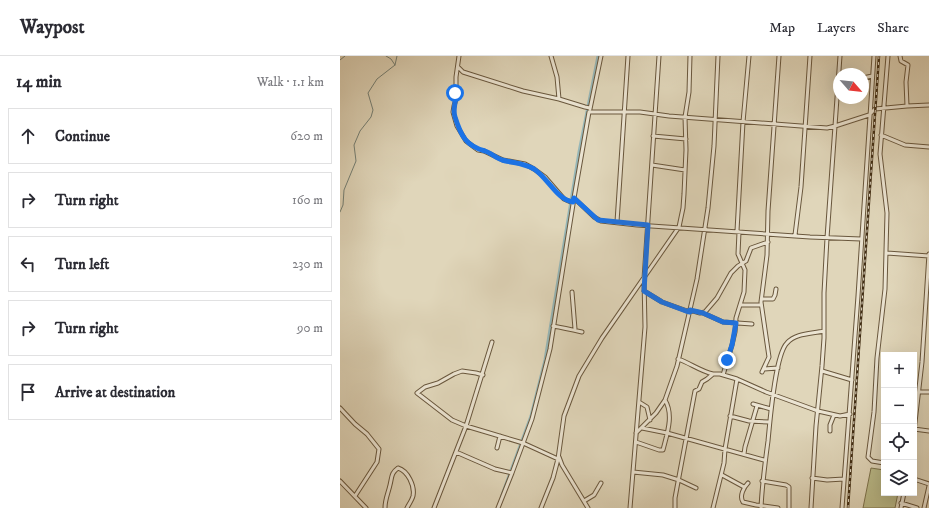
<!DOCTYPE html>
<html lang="en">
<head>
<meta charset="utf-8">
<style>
  :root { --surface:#fff; --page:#f7f7f7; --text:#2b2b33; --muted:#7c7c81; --line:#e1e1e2 }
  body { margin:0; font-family:"IM FELL DW Pica",serif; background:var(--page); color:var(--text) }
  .controls { position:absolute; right:12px; bottom:12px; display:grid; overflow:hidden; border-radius:0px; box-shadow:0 4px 16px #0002 }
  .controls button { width:36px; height:36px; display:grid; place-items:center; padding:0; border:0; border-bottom:1px solid var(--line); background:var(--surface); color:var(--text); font:20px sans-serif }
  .compass { position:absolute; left:493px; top:12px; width:36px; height:36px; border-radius:50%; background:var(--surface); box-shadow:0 4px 16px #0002; rotate:118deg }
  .stop { position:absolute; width:12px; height:12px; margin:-9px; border:3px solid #1a73e8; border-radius:50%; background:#fff }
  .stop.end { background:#1a73e8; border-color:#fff; box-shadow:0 1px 4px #0008 }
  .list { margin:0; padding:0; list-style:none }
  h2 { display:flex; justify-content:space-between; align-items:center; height:52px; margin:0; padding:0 16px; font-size:17px }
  h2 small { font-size:13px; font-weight:400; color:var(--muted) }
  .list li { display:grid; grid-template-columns:26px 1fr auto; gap:12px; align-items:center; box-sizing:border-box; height:56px; margin:0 8px 8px; padding:0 8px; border:1px solid var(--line); border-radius:0px }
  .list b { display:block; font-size:15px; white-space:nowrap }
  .list em { font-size:13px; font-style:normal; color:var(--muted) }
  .icon { flex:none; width:22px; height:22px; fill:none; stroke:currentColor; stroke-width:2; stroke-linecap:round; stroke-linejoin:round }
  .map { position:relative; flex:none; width:589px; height:452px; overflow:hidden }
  header { display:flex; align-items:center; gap:24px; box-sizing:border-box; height:56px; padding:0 20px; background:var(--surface); border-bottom:1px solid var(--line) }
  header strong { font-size:19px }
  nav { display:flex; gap:22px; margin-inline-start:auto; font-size:14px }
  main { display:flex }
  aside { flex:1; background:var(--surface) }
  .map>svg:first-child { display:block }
  .green { fill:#bbbb8a; stroke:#7e744e }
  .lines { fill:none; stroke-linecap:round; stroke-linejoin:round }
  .stream { stroke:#748076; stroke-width:1 }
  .canal { stroke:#96b7b8; stroke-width:3 }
  .minor-casing { stroke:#69573d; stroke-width:5 }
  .minor { stroke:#ebe4d2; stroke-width:3 }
  .rail-casing { stroke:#412d13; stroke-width:2.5 }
  .rail { stroke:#ebe4d2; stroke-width:1; stroke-dasharray:3; stroke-linecap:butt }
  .route { stroke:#1a73e8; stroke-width:5 }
</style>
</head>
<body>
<header>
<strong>Waypost</strong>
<nav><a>Map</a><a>Layers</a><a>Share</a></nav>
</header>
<main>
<aside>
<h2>14 min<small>Walk · 1.1 km</small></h2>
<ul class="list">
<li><svg class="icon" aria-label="ahead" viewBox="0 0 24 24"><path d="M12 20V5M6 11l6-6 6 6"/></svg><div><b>Continue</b></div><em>620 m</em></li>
<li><svg class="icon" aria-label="right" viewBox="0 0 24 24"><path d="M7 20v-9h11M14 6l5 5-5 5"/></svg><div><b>Turn right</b></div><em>160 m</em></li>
<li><svg class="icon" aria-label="left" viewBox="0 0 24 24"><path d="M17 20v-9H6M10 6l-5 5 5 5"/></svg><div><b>Turn left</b></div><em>230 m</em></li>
<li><svg class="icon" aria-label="right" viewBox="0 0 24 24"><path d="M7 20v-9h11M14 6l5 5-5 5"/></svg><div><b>Turn right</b></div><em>90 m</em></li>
<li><svg class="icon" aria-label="arrive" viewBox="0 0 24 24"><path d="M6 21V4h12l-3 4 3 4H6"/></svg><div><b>Arrive at destination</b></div></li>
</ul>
</aside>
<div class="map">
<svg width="589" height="452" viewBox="0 0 589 452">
  <rect width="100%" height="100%" fill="#e0d6ba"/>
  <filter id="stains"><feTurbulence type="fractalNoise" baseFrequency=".005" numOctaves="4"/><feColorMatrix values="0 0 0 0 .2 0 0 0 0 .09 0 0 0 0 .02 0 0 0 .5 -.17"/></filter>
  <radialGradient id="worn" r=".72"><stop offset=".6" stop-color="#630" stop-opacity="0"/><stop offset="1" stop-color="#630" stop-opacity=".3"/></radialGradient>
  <path class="green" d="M531,412L544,414V437H558L555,452H523Z"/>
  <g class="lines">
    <path class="stream" d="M46,0L51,3L55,9
      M0,4L5,0
      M0,156L3,149L4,134L16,105L14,89L20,75L31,61L33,54L28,37L37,23L55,9L57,0"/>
    <path class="canal" d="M162,439L191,360L205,304L239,96L258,0"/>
    <g class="minor-casing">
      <path id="minor" d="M119,0L116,21V43L114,50L113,56L117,70L126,85L138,94L144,95L163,104L185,108L194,113L205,121L224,143L233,147
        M211,0L217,21L219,43
        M560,0L561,5L568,9L566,26L567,50
        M118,11L123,16L183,35L219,43L245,51L250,52
        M523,22L532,20
        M250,53L261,0
        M541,79L565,89L589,91
        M313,80L346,83
        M312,109L345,114
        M234,142L254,161L261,165L297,169L470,181L521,183
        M277,166L288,0
        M397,175L403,66L409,0
        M455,179L461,131L470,0
        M547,197L589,200
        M304,235L322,246L350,256
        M232,236L235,273
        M422,243H433L435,239L436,233
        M400,249H421
        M350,254L360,257L365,256L377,242L391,217L398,210L406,205L411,192L428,186
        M363,257L383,266L412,268
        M213,270C224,272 233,274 242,276
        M338,303C350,307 360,315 373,318
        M424,313L438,312
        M482,315L512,324
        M422,316L429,301L421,246L427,199L428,155L439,0
        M143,319L136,317L122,315L114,318L98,327L85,331L77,337L112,364L126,370L183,387L218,403
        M383,319L392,289L395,276L396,262L404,236L405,214L398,198L399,176
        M580,336H589
        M299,346L307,351L310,364
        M413,348L431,353
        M0,352L15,368L27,378L39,393L37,406L15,440
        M390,360L409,365L429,366
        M302,372L327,377L424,404
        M574,373L589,375
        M490,375V369L494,359
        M574,375L582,306L589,198
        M296,377L316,357L325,344L337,310L357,223L368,152L374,90L378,0
        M296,386L319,394H323C327,378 334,359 325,344
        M157,392L160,380
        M116,396L155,413L172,417
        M404,398L405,391L417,350
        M219,401L222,409L248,452
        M544,407L532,405L528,401L534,356L537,302L545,233L547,157L540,98L548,0
        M293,416L323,419L339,424L356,432
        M382,419L404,431
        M472,422L487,424L504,423
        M574,423L589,428
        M0,425L26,452
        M422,425L446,429L449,431V452
        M408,427C404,431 399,440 403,446L416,449L438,452
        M244,445L254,439L261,427
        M561,447L577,452
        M45,452C45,443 48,438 50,429C52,421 51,417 58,412C68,415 75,430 73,440C72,444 69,448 67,452
        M94,452L126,370L152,286
        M158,452L172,417L192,363L210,293L234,142L249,56H300L329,60L487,72L495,70L529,59L535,53L567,50L589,49
        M201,452L213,422L218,403L224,360L239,320L262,282L339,171L343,152L344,138L346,94L345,61L349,36L350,0
        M290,452L305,271L304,223L319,0
        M335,452V442L355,335L359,333L362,326L367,323L373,318H380L397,323L426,336L478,355L500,360L510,358
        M373,452L384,407L385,393L397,323
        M421,452C422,429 425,407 428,385C430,365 435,299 447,287C456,277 471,278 484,275
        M471,452L476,370L482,310L484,282V237L487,182L500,0
        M502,452L518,240L534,0
        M561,452L564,437
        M584,452L589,430"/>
    </g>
    <use href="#minor" class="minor"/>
    <g class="rail-casing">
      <path id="rail" d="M508,452L539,0"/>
    </g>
    <use href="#rail" class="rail"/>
  </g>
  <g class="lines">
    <path class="route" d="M115,37C117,46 112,52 115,61C121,80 126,90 145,95C151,97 156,102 162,104C173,107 184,107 194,113C208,122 217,144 233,146L234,142L258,164L308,169L304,235L322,246L346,255L350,256V254L363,257L383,266L396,267L392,289L387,304"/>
  </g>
  <rect width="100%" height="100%" filter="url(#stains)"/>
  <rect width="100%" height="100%" fill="url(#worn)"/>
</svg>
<div class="controls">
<button>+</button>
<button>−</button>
<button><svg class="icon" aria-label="locate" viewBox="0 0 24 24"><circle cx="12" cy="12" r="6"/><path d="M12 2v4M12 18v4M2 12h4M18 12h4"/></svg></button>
<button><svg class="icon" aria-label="layers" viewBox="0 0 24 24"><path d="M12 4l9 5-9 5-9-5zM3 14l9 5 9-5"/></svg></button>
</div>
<svg class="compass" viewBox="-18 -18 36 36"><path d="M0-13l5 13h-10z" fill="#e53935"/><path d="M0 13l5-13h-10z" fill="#7c7c81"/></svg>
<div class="stop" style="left:115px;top:37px"></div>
<div class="stop end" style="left:387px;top:304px"></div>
</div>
</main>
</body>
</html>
